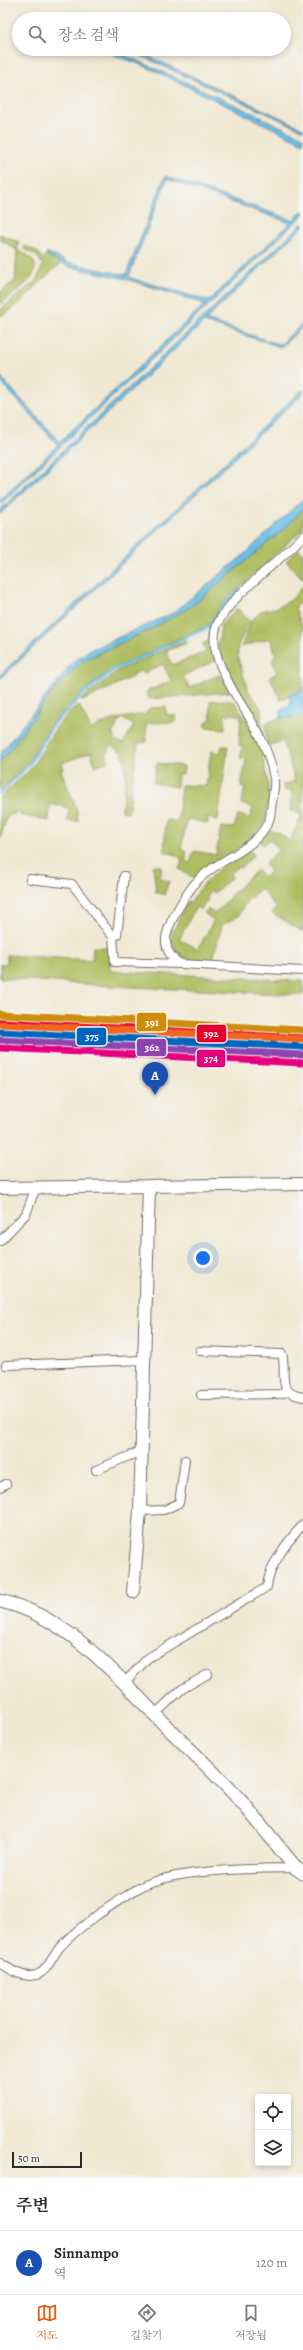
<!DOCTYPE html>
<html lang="ko">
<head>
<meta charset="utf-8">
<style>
  :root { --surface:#fff; --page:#f2f2f3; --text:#2b2b33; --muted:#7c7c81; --line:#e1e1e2; --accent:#ea580c }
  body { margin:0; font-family:Alegreya,"Noto Serif KR",serif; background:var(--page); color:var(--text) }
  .controls { position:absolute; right:12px; bottom:12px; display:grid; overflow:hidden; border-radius:4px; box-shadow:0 2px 6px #0003 }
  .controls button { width:36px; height:36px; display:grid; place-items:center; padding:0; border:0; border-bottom:1px solid var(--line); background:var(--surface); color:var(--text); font:20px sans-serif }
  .scale { position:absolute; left:12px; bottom:10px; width:70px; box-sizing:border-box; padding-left:4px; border:2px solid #2b2b2b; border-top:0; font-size:11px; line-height:14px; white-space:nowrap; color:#2b2b2b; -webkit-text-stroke:3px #f6f6f2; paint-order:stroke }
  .you { position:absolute; left:203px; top:1258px; width:14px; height:14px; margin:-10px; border:3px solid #fff; border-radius:50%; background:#1a73e8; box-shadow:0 0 0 6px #1a73e833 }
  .badge { display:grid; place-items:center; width:26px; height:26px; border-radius:50%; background:var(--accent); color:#fff; font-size:13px; font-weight:700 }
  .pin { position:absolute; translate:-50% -33px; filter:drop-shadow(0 1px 2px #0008) }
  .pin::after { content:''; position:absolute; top:21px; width:14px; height:12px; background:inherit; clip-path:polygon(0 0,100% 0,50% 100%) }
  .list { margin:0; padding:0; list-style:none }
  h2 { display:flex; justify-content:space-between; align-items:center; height:52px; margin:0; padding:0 16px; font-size:17px }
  h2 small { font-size:13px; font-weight:400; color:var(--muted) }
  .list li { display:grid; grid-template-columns:26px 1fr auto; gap:12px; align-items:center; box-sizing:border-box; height:64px; padding:0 16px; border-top:1px solid var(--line) }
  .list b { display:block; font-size:15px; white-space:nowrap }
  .list p { margin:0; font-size:13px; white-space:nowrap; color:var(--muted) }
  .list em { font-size:13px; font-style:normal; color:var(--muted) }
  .icon { flex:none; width:22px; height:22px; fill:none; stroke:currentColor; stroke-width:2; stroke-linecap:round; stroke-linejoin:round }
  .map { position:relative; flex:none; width:303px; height:2178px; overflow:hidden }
  .search { position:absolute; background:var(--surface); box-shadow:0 2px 6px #0003; left:12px; right:12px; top:12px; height:44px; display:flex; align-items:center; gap:10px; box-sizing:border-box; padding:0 14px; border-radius:22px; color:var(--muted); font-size:15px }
  .sheet { height:116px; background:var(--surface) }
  nav { display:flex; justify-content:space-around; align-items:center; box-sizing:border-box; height:56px; border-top:1px solid var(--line); background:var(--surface); font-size:11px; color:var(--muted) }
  nav a { display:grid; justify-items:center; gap:2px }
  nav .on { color:var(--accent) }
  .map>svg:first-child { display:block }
  .green { fill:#aebd60; stroke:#6c7446; fill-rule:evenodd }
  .water { fill:#6bbfe7; stroke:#4b7589; fill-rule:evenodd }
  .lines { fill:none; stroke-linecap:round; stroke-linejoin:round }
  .stream { stroke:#6bbfe7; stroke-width:3 }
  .minor-casing { stroke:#706d66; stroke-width:10 }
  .secondary-casing { stroke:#706d66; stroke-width:14 }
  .primary-casing { stroke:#706d66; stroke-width:15 }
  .minor { stroke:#fff; stroke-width:8 }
  .secondary { stroke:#fff; stroke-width:12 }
  .primary { stroke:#fff; stroke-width:13 }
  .rail-1-casing { stroke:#f6f6f2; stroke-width:10 }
  .rail-2-casing { stroke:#f6f6f2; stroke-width:10 }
  .rail-3-casing { stroke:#f6f6f2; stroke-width:10 }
  .rail-4-casing { stroke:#f6f6f2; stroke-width:10 }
  .rail-5-casing { stroke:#f6f6f2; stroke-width:10 }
  .rail-6-casing { stroke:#f6f6f2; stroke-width:10 }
  .rail-1 { stroke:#ce8d09; stroke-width:7 }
  .rail-2 { stroke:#e4002b; stroke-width:7 }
  .rail-3 { stroke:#0065bd; stroke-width:7 }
  .rail-4 { stroke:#8e44ad; stroke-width:7 }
  .rail-5 { stroke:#f26522; stroke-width:7 }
  .rail-6 { stroke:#e5007d; stroke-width:7 }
  .line-badge { stroke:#f6f6f2; stroke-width:1.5 }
  .badge-label { font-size:11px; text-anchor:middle; font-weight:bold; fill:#fff }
</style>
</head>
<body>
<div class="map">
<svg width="303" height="2178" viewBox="0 0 303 2178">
  <rect width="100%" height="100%" fill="#f6f6f2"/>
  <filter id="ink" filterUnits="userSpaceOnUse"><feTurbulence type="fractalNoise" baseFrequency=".025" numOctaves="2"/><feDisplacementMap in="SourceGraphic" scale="8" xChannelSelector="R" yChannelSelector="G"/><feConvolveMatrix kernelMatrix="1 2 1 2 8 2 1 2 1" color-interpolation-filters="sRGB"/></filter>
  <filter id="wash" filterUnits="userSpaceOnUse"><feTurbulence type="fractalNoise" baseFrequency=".012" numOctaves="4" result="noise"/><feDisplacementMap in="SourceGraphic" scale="16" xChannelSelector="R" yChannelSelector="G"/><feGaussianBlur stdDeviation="0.9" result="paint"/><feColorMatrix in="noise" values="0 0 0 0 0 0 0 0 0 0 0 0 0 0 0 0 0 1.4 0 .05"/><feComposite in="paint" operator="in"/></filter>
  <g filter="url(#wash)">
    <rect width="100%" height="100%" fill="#f0e8d3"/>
    <path class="green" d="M0,234L19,242L17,250C58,266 19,290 0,304V292L15,281L17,250L0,239Z
      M25,246L37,251L43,259L46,255L62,263C39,278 26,305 0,316V310L36,281L43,265L37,256L24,249Z
      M303,509V529L225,601L208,625L113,669L84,691L52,723L28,763L0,791V763L52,692L82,661L149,630L192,606L285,528Z
      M299,549L303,553V579L286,561Z
      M303,586V598L295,608L303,629V690L281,700L270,677L277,673L272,659L276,655L270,638L241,647L252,620L261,611L276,608L291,600Z
      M237,608L250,621L238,645V658L249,692L261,708L262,735L230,677L218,647L221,625Z
      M186,640L187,643L166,651L172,665L206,652L203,644L209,640L216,660L183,676L189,688L219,675L224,679L230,692L149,699L146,692L171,681L163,664L143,674L141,671L133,674L134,676L83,701L81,700L117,671Z
      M224,700L235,702L258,740L261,749L268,783L269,800L264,825L234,852L195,879L179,869L182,862L179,856L164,851L166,820L178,821L181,785L206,786L211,751L220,753L222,746H228L218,820L208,817V823L187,819L181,849L186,851V862L190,863L194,851L216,855L221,827L234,828L238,815L250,818L253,807L241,804L245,788L241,787L246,759L240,758L243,746L239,745L241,715L225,714V729L205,727L207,721L211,720L210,701Z
      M79,705L91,730C105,719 128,717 146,714L150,708L166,707V714L176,716V722L149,723L146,726L147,742L138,743L128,812L121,811C125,790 128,773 122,752L111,745L107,754L108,762L95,766L91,752L62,763L64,769L61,770L77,810L78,821H67L69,808L50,804L49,821L20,815L19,812L7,816L0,840V797C11,786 24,777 34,764C48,743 57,719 79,705ZM121,718L134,725L123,744L114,740L116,737L112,734Z
      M303,716V932L272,913L276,908L261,888L246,902L238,916L222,925L212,963C189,959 176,962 171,935L188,901L191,902C209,874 221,867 249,849L254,855L240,868L237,867L230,874L232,877L214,893L211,891L206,897L208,900L201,909L196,907L179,939L198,949L214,920L204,913L208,909L215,914L235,891L257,870L264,877L270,872L265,863L279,850L270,839L263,845L259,841L268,830L279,833L290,841L302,815L290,810L292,791L284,790L283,785L295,781L283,741L267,746L265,723L281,718Z
      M157,763L184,766L183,774H178L177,787L153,783Z
      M153,866H162L160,879L169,881L164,895L156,892Z
      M93,947L111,948L110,971L303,981V995L110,986L0,978V964H7V955L92,960Z"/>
    <path class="water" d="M104,49H110C175,76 239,107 303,137V143L147,67L104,51Z
      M126,49H133L303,128V130Z
      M165,176L293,220L303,211V215L0,504V500L58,445L0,381V376L60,442L205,304L123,278L70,267L46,255L47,252L69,263L126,275ZM167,179L290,223L209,301L131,278L129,276Z
      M303,223V226L206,320L278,344H281L303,323V326L281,347L204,322L0,514V510Z
      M303,389V393L0,679V675Z
      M303,499V509L285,528L192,606L149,630L82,661L52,692L0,763V754L73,662L88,651L173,613L245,554Z
      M303,690V716L281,718V709L291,704L289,695Z"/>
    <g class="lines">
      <path class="stream" d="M0,793L29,764L53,724L86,692L113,670L209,627L226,602L240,590"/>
    </g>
  </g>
  <g filter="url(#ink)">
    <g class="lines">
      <g class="minor-casing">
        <path id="minor" d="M303,536C279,563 231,594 217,625C203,658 248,710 261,738C266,749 272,766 274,778C275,785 273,795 272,802C271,808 271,815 269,820C257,850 220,858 199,879C188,890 166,925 166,940C166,951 172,959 181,964L303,971
          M30,879L72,884L113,937L115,962L180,964
          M113,937L117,935L124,876
          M0,1241L26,1214L36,1187
          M200,1351L282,1354C288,1373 274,1392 303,1397
          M6,1365L144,1360
          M201,1395L280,1394L288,1392
          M96,1470L141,1451
          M0,1487L6,1484
          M140,1511L164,1510L179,1503L185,1460
          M124,1683L148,1658L267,1587C268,1567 289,1539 303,1525
          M155,1714L182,1689L208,1674
          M0,1963C10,1969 23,1979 36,1975C48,1972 53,1954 61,1946C81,1924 112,1905 137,1889C172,1868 255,1869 296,1868"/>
      </g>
      <g class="secondary-casing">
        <path id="secondary" d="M0,1188L303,1184
          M133,1592L140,1511L149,1186"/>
      </g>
      <g class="primary-casing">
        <path id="primary" d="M0,1601C68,1616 118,1677 165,1725C192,1752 221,1778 246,1807C263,1827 279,1848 296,1868L303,1873"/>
      </g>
      <use href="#minor" class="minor"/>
      <use href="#secondary" class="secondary"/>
      <use href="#primary" class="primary"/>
      <g class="rail-1-casing">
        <path id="rail-1" d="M0,1014L303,1030"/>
      </g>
      <g class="rail-2-casing">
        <path id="rail-2" d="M0,1022L303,1038"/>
      </g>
      <g class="rail-3-casing">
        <path id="rail-3" d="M0,1032L303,1047"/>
      </g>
      <g class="rail-4-casing">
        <path id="rail-4" d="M0,1040L303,1055"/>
      </g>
      <g class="rail-5-casing">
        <path id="rail-5" d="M0,1024L303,1039"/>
      </g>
      <g class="rail-6-casing">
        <path id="rail-6" d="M0,1048L302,1063"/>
      </g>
      <use href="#rail-1" class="rail-1"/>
      <use href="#rail-2" class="rail-2"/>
      <use href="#rail-3" class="rail-3"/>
      <use href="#rail-4" class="rail-4"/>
      <use href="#rail-5" class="rail-5"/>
      <use href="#rail-6" class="rail-6"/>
    </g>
  </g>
  <g class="line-badge">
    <rect x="136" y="1012" width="31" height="20" rx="4" fill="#ce8d09"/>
    <rect x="196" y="1024" width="31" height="19" rx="4" fill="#e4002b"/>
    <rect x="76" y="1027" width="31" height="19" rx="4" fill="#0065bd"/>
    <rect x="136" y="1038" width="31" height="19" rx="4" fill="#8e44ad"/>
    <rect x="196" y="1049" width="30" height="19" rx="4" fill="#e5007d"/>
  </g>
  <g class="badge-label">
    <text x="152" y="1026">391</text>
    <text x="211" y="1037">392</text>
    <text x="92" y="1040">375</text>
    <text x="152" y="1051">362</text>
    <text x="211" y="1062">374</text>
  </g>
</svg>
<div class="controls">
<button><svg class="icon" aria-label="locate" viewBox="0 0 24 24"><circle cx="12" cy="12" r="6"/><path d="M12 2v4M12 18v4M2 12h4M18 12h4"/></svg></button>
<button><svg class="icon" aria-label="layers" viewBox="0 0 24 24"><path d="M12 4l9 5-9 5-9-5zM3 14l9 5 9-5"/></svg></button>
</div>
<div class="scale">50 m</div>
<div class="you"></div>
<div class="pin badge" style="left:155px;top:1095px;background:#1a4fb4">A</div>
<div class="search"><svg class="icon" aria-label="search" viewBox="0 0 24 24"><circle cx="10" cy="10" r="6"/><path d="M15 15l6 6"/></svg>장소 검색</div>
</div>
<section class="sheet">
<h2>주변<small></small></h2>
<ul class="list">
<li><span class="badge" style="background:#1a4fb4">A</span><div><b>Sinnampo</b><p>역</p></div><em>120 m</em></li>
</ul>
</section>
<nav>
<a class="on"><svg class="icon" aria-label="map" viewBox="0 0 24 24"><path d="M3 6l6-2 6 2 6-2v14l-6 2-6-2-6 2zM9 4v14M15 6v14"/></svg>지도</a>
<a><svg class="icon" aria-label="directions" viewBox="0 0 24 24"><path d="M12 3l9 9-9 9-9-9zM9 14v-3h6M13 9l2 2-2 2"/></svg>길찾기</a>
<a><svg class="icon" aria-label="saved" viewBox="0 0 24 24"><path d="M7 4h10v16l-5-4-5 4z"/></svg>저장됨</a>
</nav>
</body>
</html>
